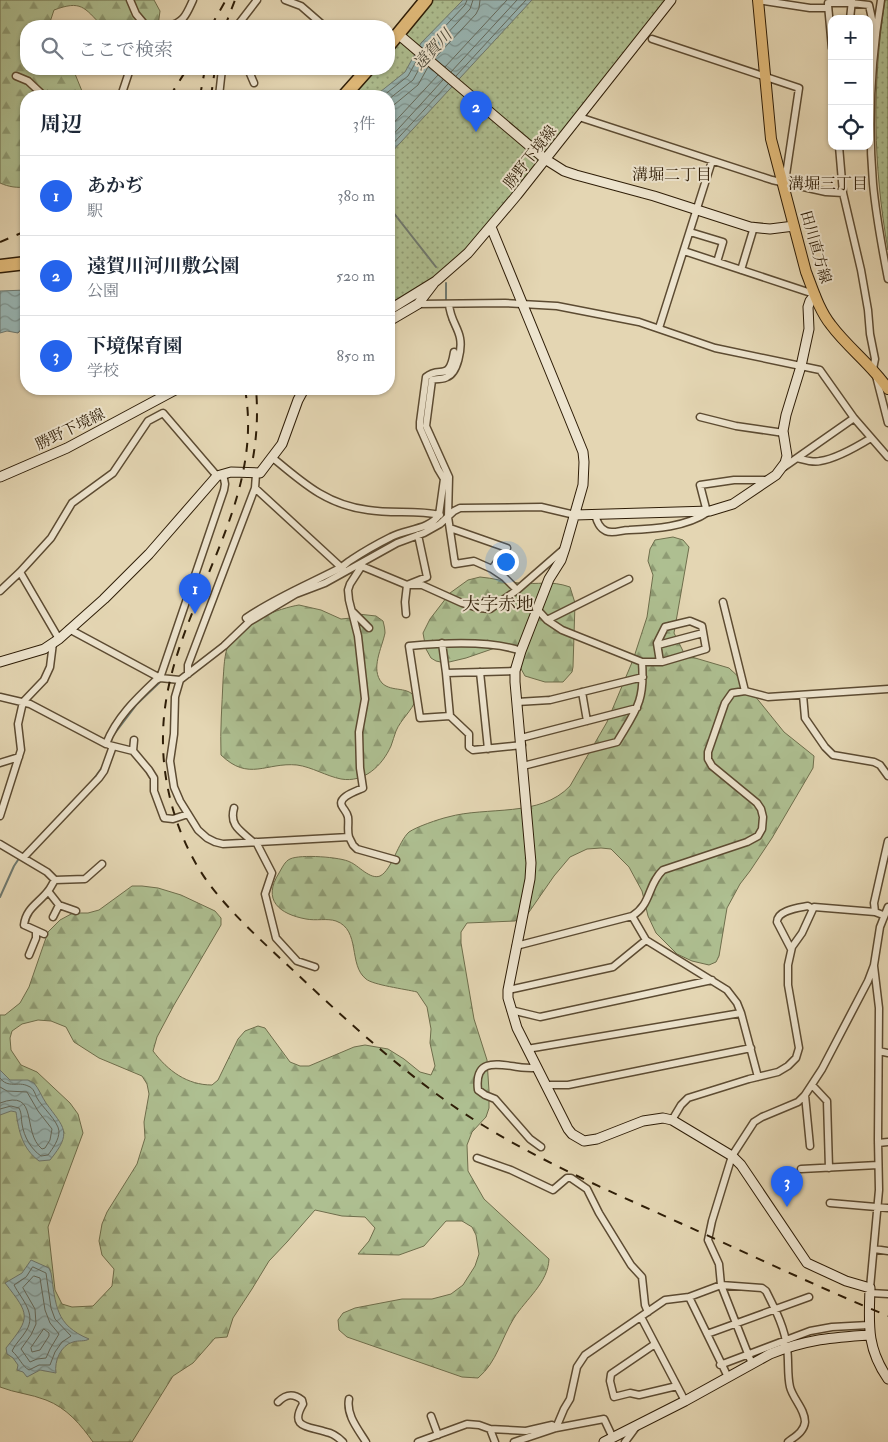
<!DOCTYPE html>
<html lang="ja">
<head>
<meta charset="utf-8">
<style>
  :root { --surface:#fff; --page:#f6f6f7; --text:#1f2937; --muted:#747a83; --line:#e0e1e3; --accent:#2563eb }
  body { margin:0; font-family:"IM FELL Double Pica","Noto Serif JP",serif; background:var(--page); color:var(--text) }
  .controls { position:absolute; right:15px; top:15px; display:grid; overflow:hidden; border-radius:10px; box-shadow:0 1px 4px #0004 }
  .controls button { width:45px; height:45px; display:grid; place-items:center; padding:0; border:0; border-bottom:1px solid var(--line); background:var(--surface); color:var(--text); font:25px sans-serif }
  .you { position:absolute; left:505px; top:561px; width:18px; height:18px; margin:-12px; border:4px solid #fff; border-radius:50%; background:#1a73e8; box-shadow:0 0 0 8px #1a73e833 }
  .badge { display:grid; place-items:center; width:32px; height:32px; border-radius:50%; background:var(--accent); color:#fff; font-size:16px; font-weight:700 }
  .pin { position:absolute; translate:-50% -41px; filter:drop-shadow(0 1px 2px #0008) }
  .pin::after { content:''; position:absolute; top:26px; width:18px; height:15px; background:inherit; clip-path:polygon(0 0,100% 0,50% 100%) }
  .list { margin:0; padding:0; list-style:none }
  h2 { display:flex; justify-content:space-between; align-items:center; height:65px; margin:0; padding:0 20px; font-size:21px }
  h2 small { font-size:16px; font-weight:400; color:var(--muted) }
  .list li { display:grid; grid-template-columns:32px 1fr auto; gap:15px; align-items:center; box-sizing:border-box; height:80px; padding:0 20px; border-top:1px solid var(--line) }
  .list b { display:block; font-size:19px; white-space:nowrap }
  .list p { margin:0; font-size:16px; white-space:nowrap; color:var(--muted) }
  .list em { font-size:16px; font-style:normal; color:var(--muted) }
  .icon { flex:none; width:28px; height:28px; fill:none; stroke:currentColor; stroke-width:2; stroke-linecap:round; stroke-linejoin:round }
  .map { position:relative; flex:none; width:888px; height:1442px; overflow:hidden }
  .search { position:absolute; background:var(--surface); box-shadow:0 1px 4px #0004; left:20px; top:20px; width:375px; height:55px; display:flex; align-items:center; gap:12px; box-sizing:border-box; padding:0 18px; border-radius:20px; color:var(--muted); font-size:19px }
  .panel { position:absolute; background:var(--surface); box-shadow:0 1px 4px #0004; left:20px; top:90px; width:375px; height:305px; border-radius:20px }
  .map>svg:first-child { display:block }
  .forest { fill:url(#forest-firs); stroke:#6e6e4c; fill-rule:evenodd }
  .park { fill:url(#park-dots); stroke:#6e6e4c }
  .water { fill:url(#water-waves); stroke:#6e7970 }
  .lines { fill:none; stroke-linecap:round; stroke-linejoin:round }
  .shore { stroke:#636a5e; stroke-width:1 }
  .stream { stroke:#6e7970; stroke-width:2 }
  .street-casing { stroke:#5c4b32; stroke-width:9 }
  .secondary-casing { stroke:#2e1d07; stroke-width:11 }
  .primary-casing { stroke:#2e1d07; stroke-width:12 }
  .highway-casing { stroke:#2e1d07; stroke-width:15 }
  .street { stroke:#ede4ce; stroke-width:6 }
  .secondary { stroke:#ede4ce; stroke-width:9 }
  .primary { stroke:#e2bb7a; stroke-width:10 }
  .highway { stroke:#e2bb7a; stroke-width:12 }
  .rail { stroke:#2e1d07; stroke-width:2; stroke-dasharray:9 9; stroke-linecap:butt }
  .labels { text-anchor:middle; stroke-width:4; stroke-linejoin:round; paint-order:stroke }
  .street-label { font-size:15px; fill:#2e1d07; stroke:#ede4ce }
  .water-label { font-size:16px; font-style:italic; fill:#4e4b3c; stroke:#ede4ce }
  .neighbourhood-label { font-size:16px; fill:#2e1d07; stroke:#ede4ce }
  .quarter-label { font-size:18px; fill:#2e1d07; stroke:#ede4ce }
</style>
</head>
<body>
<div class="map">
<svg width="888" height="1442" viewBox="0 0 888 1442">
  <defs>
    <pattern id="forest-firs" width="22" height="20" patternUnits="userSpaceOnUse" patternTransform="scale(1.25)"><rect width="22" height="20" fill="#aebf91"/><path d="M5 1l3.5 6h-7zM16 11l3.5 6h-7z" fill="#8e9b74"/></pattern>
    <pattern id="park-dots" width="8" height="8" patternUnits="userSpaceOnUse" patternTransform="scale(1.25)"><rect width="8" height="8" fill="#aebf91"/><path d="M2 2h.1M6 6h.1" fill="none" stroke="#8e9b74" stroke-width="1.8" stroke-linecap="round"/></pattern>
    <pattern id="water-waves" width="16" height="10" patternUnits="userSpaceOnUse" patternTransform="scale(1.25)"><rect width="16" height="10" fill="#98b7b6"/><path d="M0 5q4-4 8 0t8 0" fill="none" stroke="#7c9492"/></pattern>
  </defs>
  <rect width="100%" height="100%" fill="#e4d6b3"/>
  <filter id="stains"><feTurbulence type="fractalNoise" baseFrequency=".004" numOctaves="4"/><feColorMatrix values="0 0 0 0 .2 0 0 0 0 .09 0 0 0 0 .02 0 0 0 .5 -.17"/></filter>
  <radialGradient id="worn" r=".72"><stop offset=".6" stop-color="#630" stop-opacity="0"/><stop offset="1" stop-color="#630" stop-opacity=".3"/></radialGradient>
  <path class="forest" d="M0,0H154L160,11L158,26H102C84,7 81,0 54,10L50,22L53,26H26V69H73L84,96H26V187C17,188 9,187 0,183Z
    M673,537L683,540L689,547L674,633L685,655L729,668L742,680L784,732L814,756L813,768L772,838L750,871L740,884L727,908L719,956L716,962L709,965L692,961L677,954L656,933L648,916L642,891L629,867L611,849L601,848L587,849L570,857L554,876L527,915L515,921L467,923L461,932V943L474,1019L487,1060L489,1091V1108L486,1117L472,1132L467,1145L468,1171L484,1199L549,1259C548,1283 526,1299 514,1318C501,1339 497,1362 478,1378L462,1377L347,1337L339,1330L338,1320L343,1313L355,1308L402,1299H432L451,1294L463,1285L475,1266L479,1254L476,1235L472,1227L462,1221H446L424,1246L399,1255L358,1254L369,1241L375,1228L365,1217L342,1216L315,1210L287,1242L269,1261L252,1289L233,1318L227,1337L215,1338L193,1363L173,1376L132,1442H93C81,1425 67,1408 46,1400C31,1394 15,1393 0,1387V1015H5L20,1003L29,987L48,932L60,920L73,913H88L99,910L132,886H142L158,888L181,895L215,911L221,918V925L174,1005L157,1037L153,1051C168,1071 187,1085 212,1085L218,1080L238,1039L245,1031L258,1026L265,1028L290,1062L300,1066H309L354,1047L365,1045L388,1049L404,1059L420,1072L431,1075L435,1066L430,1043L431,1029L427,1007L417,992C405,989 373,985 366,979C348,965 361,930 336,921C327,918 316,921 306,919C279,914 262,900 279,873C282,868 285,861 290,859C300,854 341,857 350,862C358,865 370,880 380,876C392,870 398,842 409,832C416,827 439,819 448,817C487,806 540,818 570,786L607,722L633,660L647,617L653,575L648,561L650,549L655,540ZM38,1020L51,1021L66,1027L74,1042L99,1058L142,1076L147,1084L149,1094L144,1122L145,1138L137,1164L107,1212L102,1224L99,1241L102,1255L114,1269L112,1286L93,1306L72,1307L62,1304L55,1290L48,1227L83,1133L78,1114L70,1103L37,1072L21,1065L11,1050L10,1038L12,1031L22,1024Z
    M480,577C493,578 506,582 519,583C539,585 550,580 570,587L575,603L573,667L572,672L563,682H545L525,676L520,667L514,648H495L466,658L445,663L436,661L431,658L426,649L423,633L430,619L450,593L468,580Z
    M299,605L321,610L341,619L351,618L358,614L376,616L383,621C384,625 385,629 385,633C382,648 370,669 382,683C392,693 409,685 416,699C412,711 401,719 396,731C394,736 393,741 391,746C382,766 364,783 341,779C326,776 312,767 297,765C266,762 249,782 221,755C220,730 222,706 223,681C224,668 224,654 229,643C238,623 280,608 299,605Z"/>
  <path class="park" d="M431,0H668L466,251L443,272L389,307V96H348L372,69H389V50Z
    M885,0H888V250C873,165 872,85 885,0Z"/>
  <path class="water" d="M463,0H532L389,155V96H375L405,72L421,43Z
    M26,290V324L18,333L7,331L0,333V291Z
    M0,1070L10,1080H28L34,1083C39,1089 42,1097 46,1103C64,1128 73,1132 50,1160L39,1161C22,1148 19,1132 16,1112L11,1111L0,1115Z
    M31,1260L49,1268L51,1273C56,1305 55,1325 89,1339C84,1342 79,1340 73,1342C61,1345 54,1361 56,1373L40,1370L27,1377L23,1372L17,1370L18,1365L13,1358L7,1354L6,1348C31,1317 30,1315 5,1283L22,1273Z"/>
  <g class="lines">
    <path class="shore" d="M424,49L465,5L467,0
      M429,53L470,9L473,0
      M435,58L476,14L479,8L480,0
      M445,67L507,0
      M451,72L517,0
      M456,76L526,0
      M383,96L408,76L418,58
      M389,99L413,80L423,62
      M389,109L418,85L428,67
      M389,128L438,75
      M389,139L443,80
      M389,148L448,84
      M0,1078C8,1089 18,1081 28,1086C34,1088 35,1094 37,1098C42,1107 58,1121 59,1131C59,1140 53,1148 48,1155L41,1156C31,1149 24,1137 22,1124C21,1118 22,1114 19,1108L11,1106L0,1109
      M0,1087L7,1091L27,1092L38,1111L52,1129L50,1140L45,1148L42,1149C21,1132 40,1088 0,1103
      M33,1267L46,1273L51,1308L55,1319L71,1336L62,1342L55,1352L50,1365H39L29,1370C22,1366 19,1357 12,1351C15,1344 22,1338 26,1331C37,1314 22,1300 14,1285L26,1277Z
      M34,1276L40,1278L45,1310L50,1323L59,1334L50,1349L46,1358L37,1359L30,1362L21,1349L31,1335L36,1324L35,1309L23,1288Z
      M44,1329L49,1333V1336L40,1350L32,1352L31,1348Z"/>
    <path class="stream" d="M389,207L436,267
      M446,283V302
      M449,319L455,332
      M433,449L442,469
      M397,538L423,530
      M347,567L390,541
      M317,583L327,579
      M219,646L227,639
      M111,742L112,737L137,704L160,682
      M93,780L103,766
      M24,853L72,802
      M0,897L14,866L20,857"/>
    <g class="street-casing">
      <path id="street" d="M130,0L136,14L146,26
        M285,0L301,6L324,26
        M758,0L810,8H828
        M881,0C871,60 868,124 873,184C876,216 882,248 888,279
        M828,3H851L869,5L875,33
        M828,5L832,48
        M850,19L852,0
        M168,26C184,23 187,13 193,0
        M237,26L257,0
        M652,39L799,88L786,175L783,182
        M248,69L254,83
        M16,76L28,81L43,95L51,96
        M121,96L130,69
        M219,96L222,69
        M579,117L772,180L826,192L843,193
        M839,146L843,193L861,270L868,310L870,334L875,359L873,369
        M690,232L723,242L717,262
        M684,251L814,294
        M741,270L754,227
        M418,304L505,303L557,306L639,322L715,348L820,370L854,418L888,457
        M449,304C450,319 458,327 460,338C462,348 458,373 447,377C443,380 437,378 432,380L426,426L449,477L448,517L455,564L474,561L492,569L507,548L450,528
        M659,328L712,161
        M876,376L888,423
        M700,417L736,426L784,433
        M273,458C303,483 327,505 368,510C392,514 416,510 440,515
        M797,458C805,460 813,463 820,461C835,459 858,446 871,438
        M784,467L854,418
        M255,488L343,569
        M707,512L700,485L734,480H769
        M595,515C597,521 599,528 606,531C613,534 621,530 629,530C655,529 686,527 708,512
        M359,565L407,585H422L462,603L478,608L490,609L517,590L564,549
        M361,567L350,584L348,590L349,600L358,636L365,699L359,732L360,768L363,788C357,791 337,797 342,806C344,810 347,812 348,817C349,824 347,830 349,837L223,844L215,842L207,838L198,830L180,801L174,787L170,761L174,734L175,697L180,680L224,646L249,622L296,594L325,583L397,543L424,533L440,524L454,511L460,508L541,507L575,515
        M492,569L504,577L517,590
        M20,572L59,639
        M0,591L20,572L51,538L72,503L113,473L148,421L163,413L217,476
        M723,602L745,691
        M353,612L369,628
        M406,614L405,602L407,585L427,577L418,535
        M547,620L629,579
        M249,622L246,618C275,598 307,585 338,569C343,567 346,563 351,560C363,552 377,544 391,537C405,529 429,530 439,515L444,479L438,469L420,428V422L426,377C440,365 449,383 454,352
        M69,629L160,678L224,490L225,484L223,474
        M442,643L446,673
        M658,645L703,633
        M642,662H662L706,649L702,626L690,621L665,627L657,643L660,662
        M515,671L446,673L450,716L469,734V747L473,750L522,745
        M480,672L488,749
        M188,674V665L255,488L256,474
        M582,692L587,721
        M803,695L805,718L825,747L833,755L874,762L880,765L888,776
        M0,697L30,704L106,744C116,718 136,699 156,680L160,678L180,680
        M517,702L550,700L643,677
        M450,716L420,718L409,646C441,643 491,640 521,651
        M521,738L637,708
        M109,745L133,751L134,740
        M133,751L149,770L154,778V791L164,818L173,819L188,814
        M0,763L19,757
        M523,766L617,742C636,710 645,702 642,662L562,630L547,620L537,609
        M234,808C229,826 241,831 253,842
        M0,816L21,750L18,724L23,702L44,680L50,667L53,643
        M349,837L353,845L357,849L396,860
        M256,842L272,873L265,894L276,938L297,961L315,967
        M0,844L47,872L55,880C52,884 51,888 48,891C39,903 26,908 24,925L44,934
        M24,857L99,778L104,771L113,746
        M55,880L85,879L102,864
        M48,891L59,905L76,911
        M875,912L874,903L888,841
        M632,916L646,940L727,990L737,1003L741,1013L758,1077
        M53,917L59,905
        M516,946L632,916C652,904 647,885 663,870L747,842L758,836L762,829L763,817L761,809L757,803L712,766L708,759V752L725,703L732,693L745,691L768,697L888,689
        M791,949L777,922C777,910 798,908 808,906L813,909L814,907L875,912L883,915
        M29,955L36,938V931
        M508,990L613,967L646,940
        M511,1010L540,1017L712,980
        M527,1049L741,1013
        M879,1051L888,1053
        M538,1068C531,1068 524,1068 518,1067C497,1064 474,1058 478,1090L485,1095L495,1099L530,1139L541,1147
        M546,1085H568L751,1048
        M812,1085L827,1101L829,1168
        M805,1095L810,1146
        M672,1120L681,1105L688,1098L749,1079L778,1072L788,1066L796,1058L799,1048L788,985V965L792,947L802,933L813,909
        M878,1143L888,1142
        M477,1158L511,1170L553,1190L567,1178H571L587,1189L599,1213L631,1265L642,1277L645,1305L648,1312
        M801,1169L878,1165
        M830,1203L888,1208
        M874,1249L888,1251
        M870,1288L879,1190L878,1140L879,1008L874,966
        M870,1293L888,1294
        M689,1297L728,1377
        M641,1317L685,1401
        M707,1334L809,1297
        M655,1344L611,1374L610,1381L614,1397L630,1393L639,1395L677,1386
        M752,1364L721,1285L719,1264L708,1240L712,1221L732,1156L754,1122L762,1117L798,1102L805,1095L822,1069L868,981L874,965L880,927L888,907
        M720,1365L810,1331L832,1327L869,1325
        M349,1399C346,1415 358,1429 366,1442
        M278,1402C286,1394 293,1393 302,1400L303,1404C289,1428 308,1426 326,1432C332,1433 339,1438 343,1442
        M431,1416L438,1435
        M556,1428L564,1409L570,1399L577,1367L585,1355L665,1300L689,1297L721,1285L762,1288L766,1291C775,1309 785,1328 787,1348C789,1361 787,1374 790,1387C793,1399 805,1409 805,1422C804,1432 794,1437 788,1442
        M490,1429L495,1442
        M418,1442L467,1424L479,1425L490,1429L526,1431L552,1425L556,1428
        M514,1442L556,1428L604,1419L613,1438
        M625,1442L636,1427"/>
    </g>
    <g class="secondary-casing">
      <path id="secondary" d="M398,34L545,159L564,171L576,175L654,196L750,227L770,229L794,226
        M491,227L568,415L583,452L584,462L583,485L565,548L561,560L549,579L521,651L515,671V682L531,863L530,879L508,990V998L517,1028L568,1129L572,1134L584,1141L597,1139L643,1121L663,1118L672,1120L732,1156L741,1165L807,1263L846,1281L870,1288C869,1324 866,1347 888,1379
        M389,310L436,281L468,253L517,195L671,0
        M389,321L418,304L434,283
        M0,477L67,448L177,389
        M575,515L710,511L733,504L776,475L785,463L787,456L783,431L786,415L801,366L809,329L808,307L810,301L815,295
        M0,662L44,649L59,639L104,599L149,554L217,476L231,472L260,473L282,444L298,400L304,389
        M604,1442L685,1401L770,1354C807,1339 831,1338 869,1335"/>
    </g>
    <g class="primary-casing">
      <path id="primary" d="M758,0L771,139L806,272C813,290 819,310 831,325C848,348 872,365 888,389"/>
    </g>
    <g class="highway-casing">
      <path id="highway" d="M389,45L426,0
        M344,96L368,69
        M0,266L26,263"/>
    </g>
    <use href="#street" class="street"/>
    <use href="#secondary" class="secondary"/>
    <use href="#primary" class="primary"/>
    <use href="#highway" class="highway"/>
    <path class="rail" d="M211,26L226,0
      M225,26L235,0
      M170,96L187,69
      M200,96L205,69
      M211,96L215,69
      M0,242L26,231
      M245,389C267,514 164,614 163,736C162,786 178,840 207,881C232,915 265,944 296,973C345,1019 394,1064 449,1103C520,1153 601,1187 680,1223C749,1254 818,1287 888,1316
      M253,458C257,435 258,412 256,389"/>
  </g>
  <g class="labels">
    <g class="street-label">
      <text transform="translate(530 157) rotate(-52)" y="5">勝野下境線</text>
      <text transform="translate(816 247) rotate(74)" y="5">田川直方線</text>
      <text transform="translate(70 429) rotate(-26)" y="5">勝野下境線</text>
    </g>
    <g class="water-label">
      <text transform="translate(432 49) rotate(-47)" y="6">遠賀川</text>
    </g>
    <g class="neighbourhood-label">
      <text x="672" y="180">溝堀二丁目</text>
      <text x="828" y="189">溝堀三丁目</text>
    </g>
    <g class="quarter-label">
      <text x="498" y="610">大字赤地</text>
    </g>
  </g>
  <rect width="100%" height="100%" filter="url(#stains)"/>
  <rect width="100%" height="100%" fill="url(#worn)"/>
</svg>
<div class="controls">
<button>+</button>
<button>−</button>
<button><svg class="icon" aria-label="locate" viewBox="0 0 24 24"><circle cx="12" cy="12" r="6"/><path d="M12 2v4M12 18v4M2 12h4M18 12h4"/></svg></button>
</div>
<div class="you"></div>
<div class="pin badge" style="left:195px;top:614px">1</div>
<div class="pin badge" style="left:476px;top:132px">2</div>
<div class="pin badge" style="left:787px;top:1207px">3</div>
<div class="search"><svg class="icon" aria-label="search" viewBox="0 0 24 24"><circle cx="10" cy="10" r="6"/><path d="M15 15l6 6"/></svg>ここで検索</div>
<section class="panel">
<h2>周辺<small>3件</small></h2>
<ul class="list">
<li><span class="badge">1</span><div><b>あかぢ</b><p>駅</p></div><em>380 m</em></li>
<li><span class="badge">2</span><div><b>遠賀川河川敷公園</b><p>公園</p></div><em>520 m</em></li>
<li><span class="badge">3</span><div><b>下境保育園</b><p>学校</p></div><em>850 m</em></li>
</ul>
</section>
</div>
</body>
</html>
